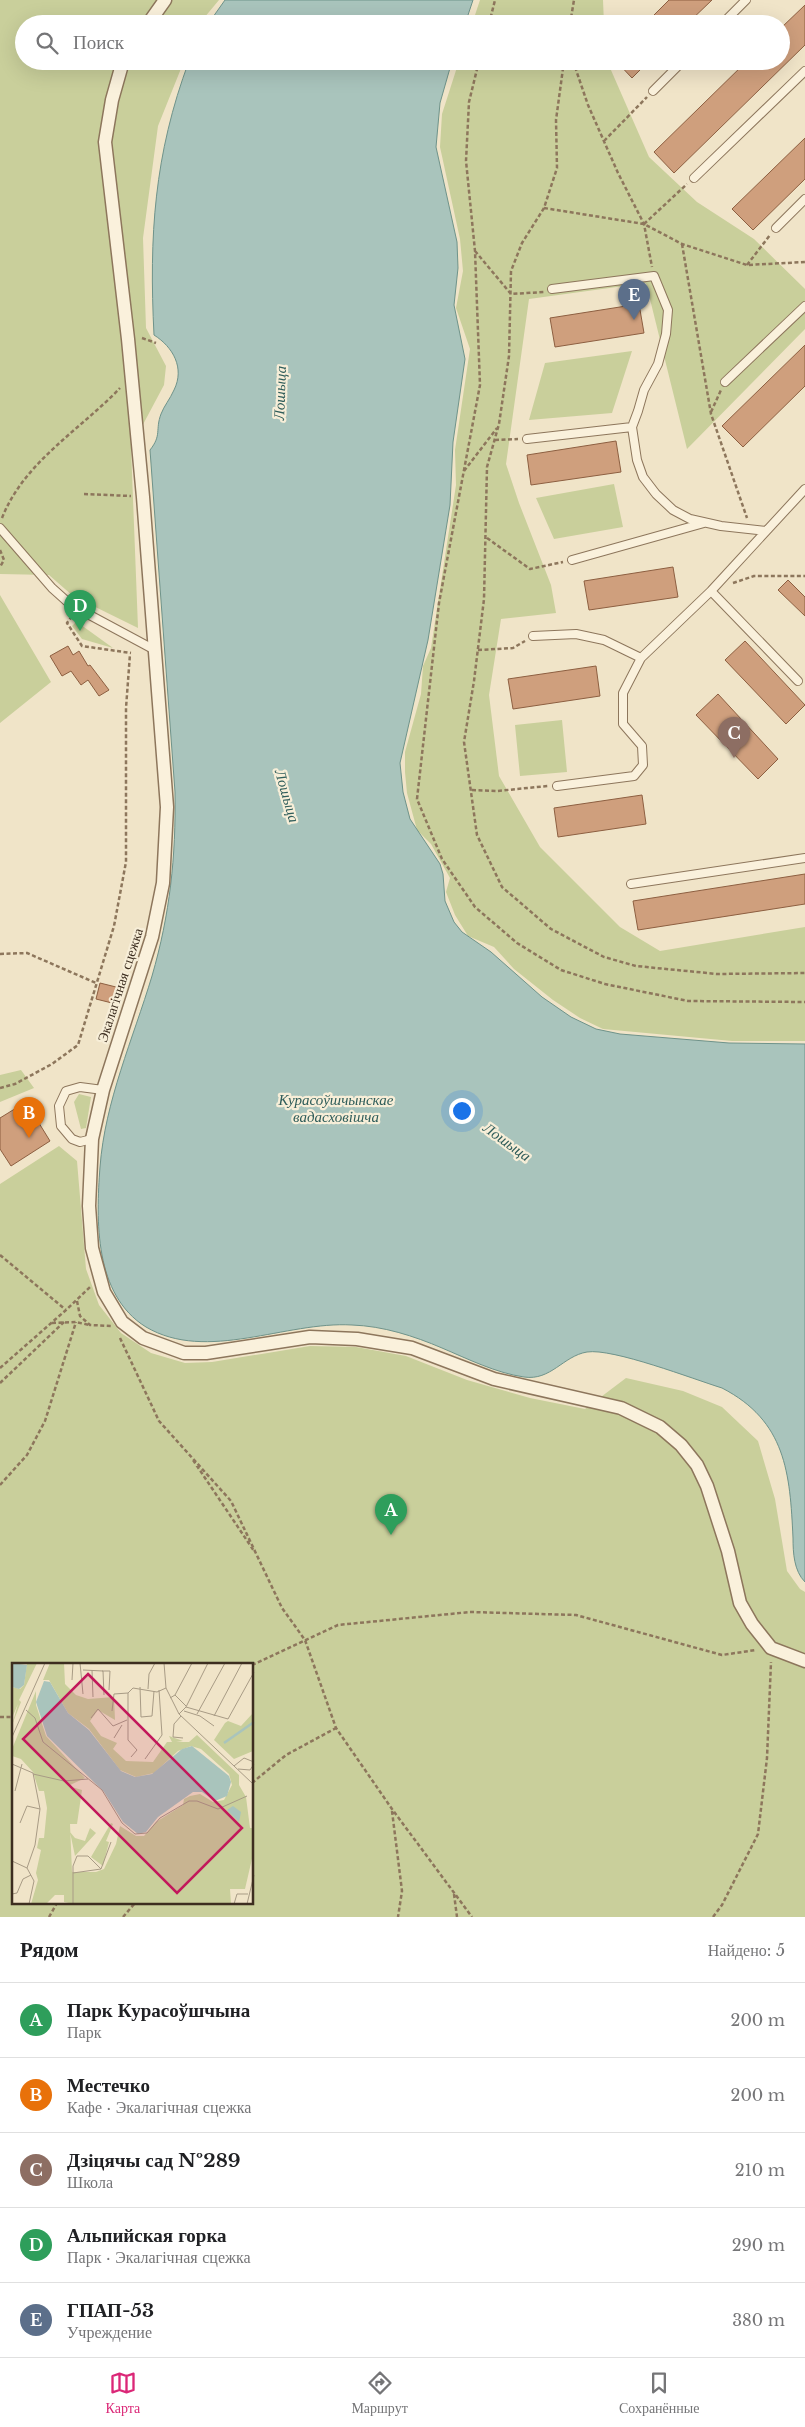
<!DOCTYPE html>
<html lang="ru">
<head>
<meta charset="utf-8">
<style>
  :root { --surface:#fff; --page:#f6f6f6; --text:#202124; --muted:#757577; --line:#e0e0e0; --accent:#db2777 }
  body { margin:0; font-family:"Libre Baskerville",serif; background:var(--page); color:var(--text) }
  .you { position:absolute; left:461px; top:1110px; width:18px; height:18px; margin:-12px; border:4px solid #fff; border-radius:50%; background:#1a73e8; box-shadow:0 0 0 8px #1a73e833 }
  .badge { display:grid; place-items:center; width:32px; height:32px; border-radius:50%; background:var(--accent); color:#fff; font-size:16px; font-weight:700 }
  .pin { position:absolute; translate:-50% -41px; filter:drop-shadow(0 1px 2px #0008) }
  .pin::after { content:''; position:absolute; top:26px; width:18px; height:15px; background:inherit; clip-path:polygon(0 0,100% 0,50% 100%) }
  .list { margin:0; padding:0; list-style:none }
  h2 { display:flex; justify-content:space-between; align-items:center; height:65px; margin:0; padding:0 20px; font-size:21px }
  h2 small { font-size:16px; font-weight:400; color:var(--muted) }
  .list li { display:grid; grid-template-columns:32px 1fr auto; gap:15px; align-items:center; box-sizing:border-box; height:75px; padding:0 20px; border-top:1px solid var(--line) }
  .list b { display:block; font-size:19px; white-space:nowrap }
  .list p { margin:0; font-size:16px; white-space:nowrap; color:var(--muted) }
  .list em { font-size:16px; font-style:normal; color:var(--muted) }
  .icon { flex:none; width:28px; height:28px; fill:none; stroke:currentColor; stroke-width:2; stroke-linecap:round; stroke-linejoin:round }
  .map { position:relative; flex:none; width:805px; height:1917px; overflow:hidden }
  .search { position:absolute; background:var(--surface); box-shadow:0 5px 20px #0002; left:15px; right:15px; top:15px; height:55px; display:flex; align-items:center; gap:12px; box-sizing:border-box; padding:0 18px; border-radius:28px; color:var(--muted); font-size:19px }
  .sheet { height:440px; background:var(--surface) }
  nav { display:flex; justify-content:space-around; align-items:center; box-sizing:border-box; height:70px; border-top:1px solid var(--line); background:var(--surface); font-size:14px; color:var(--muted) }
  nav a { display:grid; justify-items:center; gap:2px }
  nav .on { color:var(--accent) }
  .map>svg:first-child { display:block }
  .green { fill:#c9cf9b; fill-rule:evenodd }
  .water { fill:#a9c4bc; stroke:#6f938a }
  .building { fill:#cf9f7d; stroke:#8d5f41 }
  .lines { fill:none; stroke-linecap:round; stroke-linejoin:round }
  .service-casing { stroke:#8d765c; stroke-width:10 }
  .pedestrian-casing { stroke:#8d765c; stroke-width:15 }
  .path { stroke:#8d765c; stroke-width:2.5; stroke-dasharray:4 2.5; stroke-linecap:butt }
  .service { stroke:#faf1dc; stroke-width:8 }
  .pedestrian { stroke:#faf1dc; stroke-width:12 }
  .labels { text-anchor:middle; stroke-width:4.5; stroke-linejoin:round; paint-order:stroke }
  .street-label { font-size:14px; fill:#3d2e20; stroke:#f7eed8 }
  .water-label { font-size:15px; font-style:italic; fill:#2f5d5a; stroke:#f7eed8 }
  .inset-river { fill:none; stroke:#a9c4bc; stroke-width:2.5 }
  .inset-road { fill:none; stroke:#a89b85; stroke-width:1 }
  .view { fill:#c2185b; fill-opacity:0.15; stroke:#c2185b; stroke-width:2.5 }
  .inset-edge { fill:none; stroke:#3d2e20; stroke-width:2.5 }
</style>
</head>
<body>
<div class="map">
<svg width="805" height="1917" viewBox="0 0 805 1917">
  <rect width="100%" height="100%" fill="#f0e4c8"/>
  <path class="green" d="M0,0H219L199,24H24V61H184L158,126L143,238L146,328L166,366L164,385L131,447L138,628L73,596L49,575L0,574Z
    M480,0H603L604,24H472Z
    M459,61H607L649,157L697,202L754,239L805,289V329L687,449L646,283L529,299L506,464L519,503L551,585L556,613L501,619L489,695L499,776L540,847L620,927L660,951L805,927V1041H732L603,1029L580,1018L553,1000L514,969L494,947L468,936L455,915L446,892L450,878L431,844L417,830L407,793L405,772V752L421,694L423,666L431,648L456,485L455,450L470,349L456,308L463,271L460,239L440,147L442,114Z
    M632,351L612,413L529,420L545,363Z
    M614,484L623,527L554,539L536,498Z
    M0,595L51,682L0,723Z
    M76,622H77L113,648L82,639L72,626Z
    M562,720L567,772L520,776L515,725Z
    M21,1070L34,1088L0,1102V1075Z
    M79,1094L91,1097L86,1128L81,1129L74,1102Z
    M59,1146L77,1161L86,1269L99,1305L121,1333L151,1353L185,1363L212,1362L310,1346L356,1347L406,1356L467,1380L530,1398L585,1409L626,1378L683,1391L722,1407L758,1441L775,1499L787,1571L800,1589L805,1592V1917H0V1184ZM14,1664H252V1903H14Z"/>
  <path class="water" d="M225,0H473L465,24H208Z
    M189,61H452L440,103L436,147L457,242L458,268L454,305L465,359L453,442L450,505L428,640L400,763L403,792L410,819L440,864L443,874L445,901L454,922L462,932L491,952L542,997L571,1017L596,1029L620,1034L729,1043L805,1044V1582C794,1571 793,1553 793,1538C790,1473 786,1421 722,1388C693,1379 613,1348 587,1352C563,1356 551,1381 524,1377C496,1373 468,1359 442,1348C414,1336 383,1326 352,1325C286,1321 207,1363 146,1327C94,1295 96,1220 100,1167C105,1101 133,1039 152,976C170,914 176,857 175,792L150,450C162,435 155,430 161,414C164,406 170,399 174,390C185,368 173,347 154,335C149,236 154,155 189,61Z"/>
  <path class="building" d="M669,0H712L687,24H645Z
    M805,5V45L674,173L654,152L747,61H781V28Z
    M616,61H649L632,78Z
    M805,138V179L753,230L732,209Z
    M639,304L644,333L555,347L550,318Z
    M805,345V386L743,447L722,426Z
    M616,441L621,472L531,485L527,455Z
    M673,567L678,597L589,610L584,581Z
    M788,580L805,597V616L778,590Z
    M745,641L805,705L786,724L725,660Z
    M68,646L73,655L79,651L88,666L90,665L109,690L99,696L88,680L81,685L71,671L62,676L50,656Z
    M596,666L600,696L513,709L508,679Z
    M718,694L778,759L758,779L696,715Z
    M642,795L646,824L558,837L554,808Z
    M805,874V904L638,930L633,901Z
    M100,983L120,988L116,1004L96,999Z
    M26,1102L50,1141L11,1166L0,1149V1118Z"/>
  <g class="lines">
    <g class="service-casing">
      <path id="service" d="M722,24L746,0
        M653,91L683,61
        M694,178L805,71
        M776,228L805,199
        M552,289L654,276L668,310L666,334L658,364L644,390L638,411L632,427L637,460L643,477L656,494L673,510L690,519L721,526L766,531
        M725,382L805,306
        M527,439L632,427
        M0,528L52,588L71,605L153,649
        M572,560L704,523
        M711,591L798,681
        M533,636L576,634L604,640L641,658
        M557,786L634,776L643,765L642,746L623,724V693L641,658L711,591L805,489
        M631,884L805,858
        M92,1139L80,1142L72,1139L61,1126L59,1106L66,1091L80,1087L103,1090"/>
    </g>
    <g class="pedestrian-casing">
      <path id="pedestrian" d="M148,24L165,0
        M123,61L112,100L105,142L128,339L143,497L167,807L163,883L152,937L103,1090L92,1139L89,1206L92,1248L104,1292L122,1322L143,1338L184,1353H206L310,1337L357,1339L412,1348L494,1379L621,1408L660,1427L681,1445L697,1465L707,1486L728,1551L740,1603L752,1624L771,1648L805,1661"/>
    </g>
    <path class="path" d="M489,24L495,0
      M570,24L574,0
      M479,61L469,102L466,161L475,251L480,385L439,603L417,799L442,859L475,907L517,943L561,970L605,984L688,1001L805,1002
      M564,61L556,120L557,168L544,208L522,243L511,271L509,356L499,424L487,467L484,599L474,681L464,742L477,835L502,887L551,929L604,957L636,966L717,974L805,973
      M573,61L588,105L618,173L644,224L652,267
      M604,141L647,97
      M544,208L644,224L682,244L747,265L805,262
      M644,224L687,184
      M682,244L711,414L747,518
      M475,251L511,294L544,292
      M747,265L770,235
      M142,338L156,343
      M711,412L721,390
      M495,440L518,439
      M464,471L497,428
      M84,494L131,496
      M2,518C24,462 80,430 120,388
      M487,538L530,569L563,562
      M0,550L4,560L0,567
      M733,583L754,576H805
      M72,616L67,623L82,646L131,653
      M478,650L513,648L525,641
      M472,790L497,791L548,786
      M0,954L27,953L96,983
      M0,1088L15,1084L52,1064L78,1045L114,926L126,862V708L130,654
      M0,1255L66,1310
      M77,1301L80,1316L90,1325L111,1326
      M52,1323L76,1322L89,1325
      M120,1338L159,1421L231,1501L282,1608L305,1640L336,1728L392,1809L472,1917
      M0,1368L66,1310L90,1287
      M0,1383L64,1322
      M193,1460L254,1551
      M0,1485L27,1455L45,1421L76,1322
      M252,1665L338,1625L470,1612L576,1615L722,1655L756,1650
      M0,1717H14
      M252,1783L286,1755L336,1728
      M392,1811L402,1891L398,1917
      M454,1894L457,1917
      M49,1917L57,1903
      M123,1917L135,1903
      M713,1917L722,1905L758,1834L767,1758L771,1662"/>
    <use href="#service" class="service"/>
    <use href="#pedestrian" class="pedestrian"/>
  </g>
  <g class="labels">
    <g class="street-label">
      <text transform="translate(120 985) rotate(-72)" y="5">Экалагічная сцежка</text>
    </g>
    <g class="water-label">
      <text transform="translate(280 393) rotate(-88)" y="5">Лошыца</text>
      <text transform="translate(287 796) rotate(74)" y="5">Лошыца</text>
      <text x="336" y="1105">Курасоўшчынскае<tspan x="336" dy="17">вадасховішча</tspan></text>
      <text transform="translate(507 1142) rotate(36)" y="5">Лошыца</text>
    </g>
  </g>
  <g transform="translate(12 1663)">
    <rect width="241" height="241" fill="#f0e4c8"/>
    <path d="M15,0H25L7,37L9,39L0,62L6,41L0,55V24L8,26L12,22ZM38,0H52L53,21L64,32L76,36L102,34L103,57L86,47L78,58L89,73L105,80L101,86L114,98L141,99L155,79H160L157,73L171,78L164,79H177L185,72L227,112V122L234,134L238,165H241L242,187L233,226H218L219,241H62L52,239V232H43L34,241H19L26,217L24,210L29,187L25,185L27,175H32L35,145L32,128H27L21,109L9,96L0,93V86L24,28V42L34,73L73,115L56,123L70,127L65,161H58L60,209H84L92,206L104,181L108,163L124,173H132L144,159L171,142L172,136L178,133L188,131L201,139L212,137L220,122L217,111L189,86L179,83L166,88L142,110L124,114L108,107L77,66L56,50L37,17H31ZM241,50V88L222,96L202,77L213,60L216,58L229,63ZM99,160L101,161L94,178L97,179L91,203L79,194ZM78,165L84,170L63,193L58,169L63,175L73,178Z" fill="#c9cf9b"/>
    <path d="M0,0L15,2L12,22L7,26L0,24ZM32,18L38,19L56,50L77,67L109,108L123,114L140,111L170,86L180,83L217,113L219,119L215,133L203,138L190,129H181L146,154L134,169L126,171L111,159L92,129L35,73L24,39ZM221,143L229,149L227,159L215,147Z" fill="#a9c4bc"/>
    <path class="inset-river" d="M212,80L242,59"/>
    <path class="inset-road" d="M68,0L71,31M152,0L154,25L167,51L240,120M71,7L91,8L92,32M80,7L81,34M90,8H98L97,27M60,17L61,0M128,24L129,54L140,53L142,28M136,26L137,11L143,0M116,30V77L125,87L119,94M163,32L174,43M158,35L163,32L180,0M174,44L196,0M14,47L23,55L31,79L90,127L110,160L123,171L135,170L148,155L177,138H185L206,146L235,133M100,48L102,31L116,30L121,25L145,29L154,25M172,48L188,53L202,63M167,51L174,44L216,56L242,9M185,51L213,0M169,53L162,61L161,74L171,75M202,53L230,0M79,55L86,46L101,63L115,57M0,74L33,0M102,75L110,62M133,96L150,72L147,27M0,101L21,110L28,146L23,182L15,205L22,218L17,241M222,103L232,95L242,99M226,106L238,107L242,101M21,111L52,118L76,116M3,128L10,101M8,160L15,143L28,146M0,198L15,205M61,210L89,206L99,179M0,231L5,230L11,216L19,212M61,241V203L65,193H76L89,206M222,241L225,231H236M235,241L242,212"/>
    <path class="view" d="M76,11L230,165L165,230L11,76Z"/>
    <rect width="241" height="241" class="inset-edge"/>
  </g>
</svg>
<div class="you"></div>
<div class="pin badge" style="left:391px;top:1535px;background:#2e9e5b">A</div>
<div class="pin badge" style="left:29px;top:1138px;background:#e8710a">B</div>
<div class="pin badge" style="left:734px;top:758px;background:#8d6e63">C</div>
<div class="pin badge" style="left:80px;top:631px;background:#2e9e5b">D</div>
<div class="pin badge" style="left:634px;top:320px;background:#5c6f8a">E</div>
<div class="search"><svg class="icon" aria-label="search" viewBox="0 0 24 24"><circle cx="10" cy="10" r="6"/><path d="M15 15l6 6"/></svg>Поиск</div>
</div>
<section class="sheet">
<h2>Рядом<small>Найдено: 5</small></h2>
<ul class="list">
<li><span class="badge" style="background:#2e9e5b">A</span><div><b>Парк Курасоўшчына</b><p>Парк</p></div><em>200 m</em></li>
<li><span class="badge" style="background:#e8710a">B</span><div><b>Местечко</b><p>Кафе · Экалагічная сцежка</p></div><em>200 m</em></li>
<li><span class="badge" style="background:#8d6e63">C</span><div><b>Дзіцячы сад №289</b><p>Школа</p></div><em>210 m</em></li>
<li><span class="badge" style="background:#2e9e5b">D</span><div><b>Альпийская горка</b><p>Парк · Экалагічная сцежка</p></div><em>290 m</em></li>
<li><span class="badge" style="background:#5c6f8a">E</span><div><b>ГПАП-53</b><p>Учреждение</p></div><em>380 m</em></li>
</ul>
</section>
<nav>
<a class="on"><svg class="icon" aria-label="map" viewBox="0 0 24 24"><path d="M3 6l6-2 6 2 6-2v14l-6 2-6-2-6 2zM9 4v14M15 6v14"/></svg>Карта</a>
<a><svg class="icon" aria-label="directions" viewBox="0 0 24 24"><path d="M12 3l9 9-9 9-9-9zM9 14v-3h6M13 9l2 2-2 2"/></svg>Маршрут</a>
<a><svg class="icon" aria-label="saved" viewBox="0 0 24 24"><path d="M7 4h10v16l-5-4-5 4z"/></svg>Сохранённые</a>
</nav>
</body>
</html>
